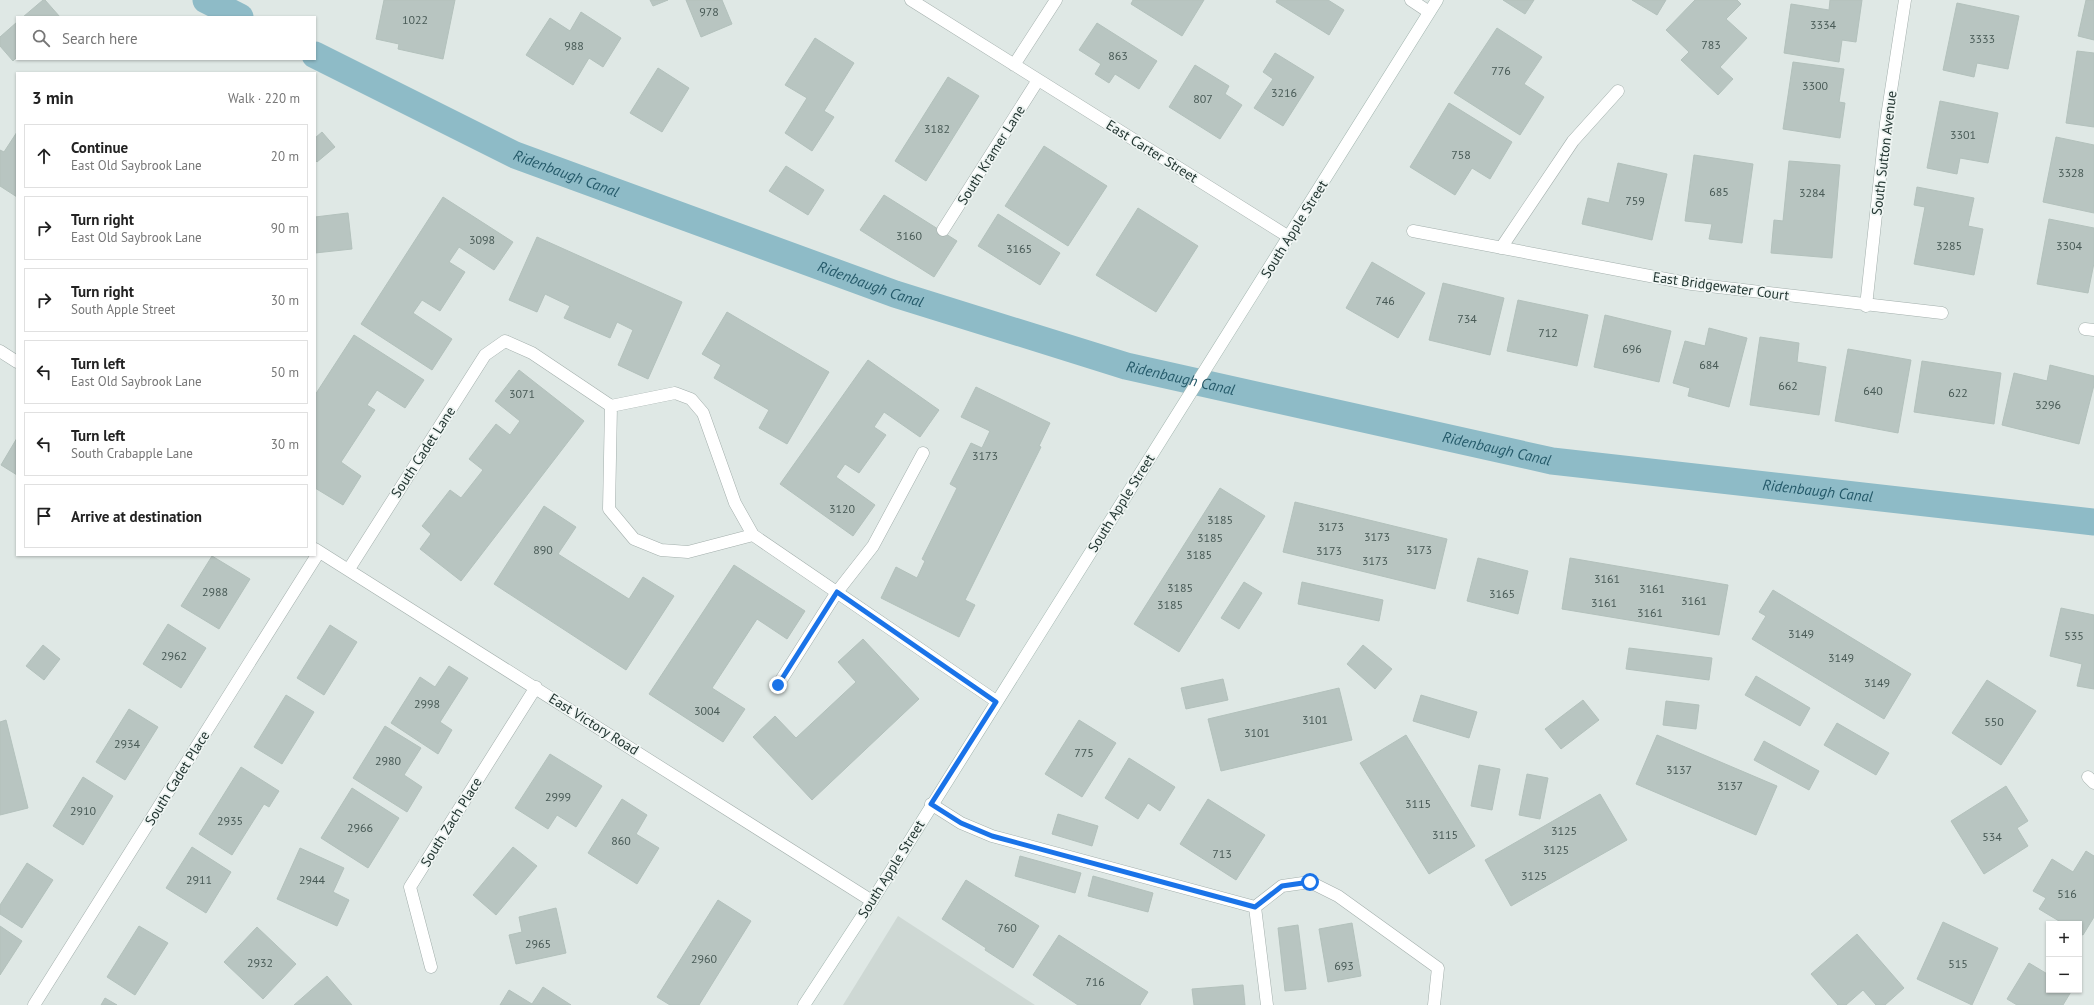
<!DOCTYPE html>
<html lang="en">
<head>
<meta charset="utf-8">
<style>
  :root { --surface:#fff; --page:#f6f6f6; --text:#222; --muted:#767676; --line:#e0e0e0 }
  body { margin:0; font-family:"PT Sans",sans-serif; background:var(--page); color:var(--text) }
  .controls { position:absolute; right:12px; bottom:12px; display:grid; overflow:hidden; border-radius:0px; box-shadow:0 1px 3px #0004 }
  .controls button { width:36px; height:36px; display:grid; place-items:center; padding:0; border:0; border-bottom:1px solid var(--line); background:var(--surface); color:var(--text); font:20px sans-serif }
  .stop { position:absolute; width:12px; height:12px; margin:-9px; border:3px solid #1a73e8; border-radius:50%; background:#fff }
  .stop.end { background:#1a73e8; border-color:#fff; box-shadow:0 1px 4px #0008 }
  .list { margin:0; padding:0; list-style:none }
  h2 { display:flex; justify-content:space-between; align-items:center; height:52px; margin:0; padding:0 16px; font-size:17px }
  h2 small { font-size:13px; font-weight:400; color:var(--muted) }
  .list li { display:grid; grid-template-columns:26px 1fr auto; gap:12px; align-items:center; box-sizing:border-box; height:64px; margin:0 8px 8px; padding:0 8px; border:1px solid var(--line); border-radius:0px }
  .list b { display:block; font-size:15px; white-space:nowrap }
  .list p { margin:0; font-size:13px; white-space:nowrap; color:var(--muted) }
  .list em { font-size:13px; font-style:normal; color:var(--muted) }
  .icon { flex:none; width:22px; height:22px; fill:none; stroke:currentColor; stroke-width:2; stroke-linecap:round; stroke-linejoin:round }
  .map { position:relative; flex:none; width:2094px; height:1005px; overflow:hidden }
  .search { position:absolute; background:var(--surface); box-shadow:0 1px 3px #0004; left:16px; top:16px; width:300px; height:44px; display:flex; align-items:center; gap:10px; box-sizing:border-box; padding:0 14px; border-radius:0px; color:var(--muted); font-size:15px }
  .panel { position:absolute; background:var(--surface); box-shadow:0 1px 3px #0004; left:16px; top:72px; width:300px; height:484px; border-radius:0px }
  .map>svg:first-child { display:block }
  .built { fill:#ced8d4 }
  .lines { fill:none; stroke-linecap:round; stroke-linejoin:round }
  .canal { stroke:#8ebbc7; stroke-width:27 }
  .building { fill:#b8c5c1; stroke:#b3c1bc }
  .service-casing { stroke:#a3afac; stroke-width:13 }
  .minor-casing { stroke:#a3afac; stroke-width:13 }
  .secondary-casing { stroke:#a0b3ad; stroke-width:13 }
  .service { stroke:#fff; stroke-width:12 }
  .minor { stroke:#fff; stroke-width:12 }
  .secondary { stroke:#fff; stroke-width:12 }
  .route { stroke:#1a73e8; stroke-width:5 }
  .labels { text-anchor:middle; stroke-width:3.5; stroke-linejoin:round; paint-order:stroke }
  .number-label { font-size:12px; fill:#485a56 }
  .street-label { font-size:14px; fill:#233632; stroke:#eff5f3 }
  .water-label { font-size:15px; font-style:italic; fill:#255a6a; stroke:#eff5f3 }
</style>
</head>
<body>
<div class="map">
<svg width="2094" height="1005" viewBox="0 0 2094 1005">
  <rect width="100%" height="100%" fill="#dfe8e5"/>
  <path class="built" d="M898,916L1035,1005H843Z"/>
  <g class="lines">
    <g class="canal">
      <path d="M206,0L240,17"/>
      <path id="s1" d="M315,55L515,155L895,294L1126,366L1552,461L2094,522"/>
    </g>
  </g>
  <path class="building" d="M43,0H45L60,17H23Z
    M384,0H455L443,59L398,49L399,44L376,39Z
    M650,0H668L653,6Z
    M686,0H722L732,24L701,37Z
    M1133,0H1204L1182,36L1131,4Z
    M1277,0H1328L1344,10L1329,35L1276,2Z
    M1503,0H1534L1525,14Z
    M1632,0H1666L1657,15Z
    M1695,0H1737L1741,4L1726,19L1747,38L1720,67L1733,79L1718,95L1681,60L1689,52L1666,30Z
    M1830,0H1862L1856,42L1842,40L1839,62L1784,53L1791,4L1829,10Z
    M2086,0H2094V40L2078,36Z
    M1957,3L2019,16L2008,69L1977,63L1974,77L1943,70Z
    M581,12L621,38L603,67L589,58L573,85L526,55L550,18L570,31Z
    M17,22V57L13,61L0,46V37Z
    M1097,23L1157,61L1139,89L1115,74L1109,83L1095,74L1101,64L1079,50Z
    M1497,28L1542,57L1524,84L1544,97L1520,135L1454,93Z
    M815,38L854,63L824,111L834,117L812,151L785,133L807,98L785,85Z
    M2077,51L2094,53V127L2066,123Z
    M1275,53L1314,77L1283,126L1254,108L1273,79L1263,72Z
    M1793,62L1844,69L1839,102L1845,103L1840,138L1783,129Z
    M1195,65L1229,86L1225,94L1242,105L1220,139L1169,107Z
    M658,68L689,88L662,132L630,113Z
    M948,77L979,96L926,181L895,161Z
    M1940,101L1998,113L1988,163L1960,158L1957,174L1927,168Z
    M1449,103L1512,142L1490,179L1472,168L1455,195L1410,167Z
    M17,132V197L0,186V150L4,152Z
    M322,132L335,147L317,162L315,160V138Z
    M2056,137L2094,145V213L2043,202Z
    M1044,146L1107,186L1068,246L1005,206Z
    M1694,155L1753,164L1742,243L1709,239L1712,224L1685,221Z
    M1789,161L1840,165L1832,258L1771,253L1774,220L1783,221Z
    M1618,163L1667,174L1652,240L1582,224L1588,198L1609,203Z
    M786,166L824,190L808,215L769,191Z
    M1917,187L1974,198L1968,226L1983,229L1974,275L1914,264L1925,207L1914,205Z
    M884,195L957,241L934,277L860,230Z
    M443,197L513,242L494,270L459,247L449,262L465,272L440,311L422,300L413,313L452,339L432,370L361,324Z
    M1138,208L1198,246L1156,312L1096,275Z
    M348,213L352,249L315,253V217Z
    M998,214L1060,253L1040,285L978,246Z
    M2049,219L2094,228V263L2088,293L2037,284Z
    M537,237L682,302L648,379L618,365L633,330L617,322L610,338L564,318L570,306L545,294L537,312L509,300Z
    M1372,262L1425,293L1398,338L1346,308Z
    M1443,283L1504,298L1490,355L1429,340Z
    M1518,300L1588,315L1577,366L1507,351Z
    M727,312L829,372L787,444L759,428L769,410L714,378L721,365L702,354Z
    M1605,315L1671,331L1659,382L1594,367Z
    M1709,328L1747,338L1729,407L1688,396L1690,388L1673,383L1685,341L1705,346Z
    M354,335L424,380L405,408L377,390L367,405L375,410L341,462L361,476L343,505L315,488V395Z
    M1760,337L1799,343L1797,362L1826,367L1819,415L1750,405Z
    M1848,349L1911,360L1898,433L1835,421Z
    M868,360L939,410L920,437L884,412L874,427L886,435L859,473L845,464L836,477L875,505L853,536L780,484Z
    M1922,361L2001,373L1994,424L1914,412Z
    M2050,365L2094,376V385L2079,444L2002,425L2014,373L2047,381Z
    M519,370L584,421L461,581L420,549L431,534L422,526L450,490L461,498L483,470L469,459L496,424L510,435L520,421L495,401Z
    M976,387L1050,423L1039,446L1041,447L965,600L975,605L959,637L881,598L896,567L917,578L925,561L922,559L957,488L950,484L971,443L982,448L990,431L961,417Z
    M17,438V475L1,465Z
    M1220,488L1265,516L1179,652L1134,624Z
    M1295,502L1447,539L1435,589L1283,552Z
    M544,506L576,527L558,554L629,599L643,577L674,596L626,670L494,584Z
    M212,556L250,579L219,629L181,606Z
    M1478,558L1528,571L1518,614L1467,601Z
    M1570,558L1728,585L1719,635L1562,609Z
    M734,565L805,611L787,639L757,619L712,688L745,709L723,742L649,694Z
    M1244,582L1262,593L1239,629L1221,618Z
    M1302,582L1383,600L1379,621L1298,604Z
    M1773,590L1911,674L1884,719L1752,639L1766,616L1759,612Z
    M2061,608L2094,615V689L2077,686L2082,664L2050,656Z
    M168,624L206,648L181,688L143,664Z
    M330,625L357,642L324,695L297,678Z
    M863,639L919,699L812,800L753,737L775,716L796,738L856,682L838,662Z
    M43,645L60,659L44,680L26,666Z
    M1363,645L1392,669L1375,689L1347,664Z
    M1629,648L1712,658L1709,680L1626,669Z
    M449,666L468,678L440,722L452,730L438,754L391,723L420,677L435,687Z
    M1756,676L1810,708L1800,726L1745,695Z
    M1223,679L1228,700L1186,709L1181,688Z
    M1987,680L2036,711L2001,765L1952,733Z
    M1339,688L1352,740L1221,771L1208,719Z
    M286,695L314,712L282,764L254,747Z
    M1421,695L1477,712L1469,738L1413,721Z
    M1583,700L1599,720L1561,749L1545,729Z
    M1666,701L1699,705L1696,729L1663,725Z
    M129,709L158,727L125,780L96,762Z
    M6,720L28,808L0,815V722Z
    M1079,720L1116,743L1082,797L1045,774Z
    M1837,723L1889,753L1876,775L1824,745Z
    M385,726L421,748L404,775L422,787L407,812L353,778Z
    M1406,735L1475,846L1429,874L1360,763Z
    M1657,735L1777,786L1756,835L1636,784Z
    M1764,741L1819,771L1809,790L1754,760Z
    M550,754L602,786L576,827L557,815L548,829L515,808Z
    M1129,758L1175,787L1160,811L1148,803L1138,819L1105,798Z
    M1479,765L1500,769L1492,810L1471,806Z
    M241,767L279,791L269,807L264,804L232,855L199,834Z
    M1527,774L1548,778L1540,819L1519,815Z
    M83,777L113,796L83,845L53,826Z
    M2006,786L2028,821L2017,828L2028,846L1984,874L1951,821Z
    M352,788L399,818L368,868L321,838Z
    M1600,794L1627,840L1511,906L1485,860Z
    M622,799L647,815L636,834L659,848L637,884L588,853Z
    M1208,799L1265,835L1236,880L1180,844Z
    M1058,814L1098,826L1092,846L1052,834Z
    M192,847L231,872L206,913L166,888Z
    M513,847L537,866L496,915L473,895Z
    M300,848L344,868L333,892L349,900L337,926L277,899Z
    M2086,851L2094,856V917L2083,935L2079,933V924H2064L2039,909L2046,898L2033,891L2052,859L2073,872Z
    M1020,856L1081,873L1075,893L1015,876Z
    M27,863L53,880L22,928L0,914V905Z
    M1093,876L1153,893L1148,912L1088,896Z
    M966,880L1039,926L1013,968L985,950L986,948L942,919Z
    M718,900L751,921L699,1005H670L657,997Z
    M556,908L566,953L516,964L509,935L522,932L519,917Z
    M1943,922L1998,948L1972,1005L1917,979Z
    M1352,923L1361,976L1328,982L1319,929Z
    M1298,925L1306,989L1285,991L1278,928Z
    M0,926L22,941L0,975Z
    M139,926L168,943L135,995L107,977Z
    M257,927L296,964L263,999L224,962Z
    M1857,934L1904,988L1885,1005H1876L1863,990L1846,1005H1838L1811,974Z
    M1059,935L1148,992L1140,1005H1078L1033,975Z
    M2029,963L2049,975V990H2072L2063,1005H2017L2007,999Z
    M327,976L352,1005H294Z
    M1243,985L1245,1005H1194L1192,989Z
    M543,987L571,1005H500L509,990L532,1004Z
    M105,998L117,1005H101Z"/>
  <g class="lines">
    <g class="service-casing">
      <path id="service" d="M1411,0L1429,12"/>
    </g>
    <g class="minor-casing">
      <path id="minor" d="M911,0L1289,237
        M1014,65L1056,0
        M943,230L1038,80
        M1413,231L1692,284L1942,313
        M1501,248L1573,141L1618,91
        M1866,306L1886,123L1905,0
        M2085,329L2094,330
        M0,351L17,362
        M611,406L609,509L634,539L661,550L688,552L753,535
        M315,549L872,901
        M349,569L485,355L505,341L532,353L611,406L675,393L691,399L703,413L735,503L753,535L996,701
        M778,685L837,592L873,546L923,453
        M2088,777L2094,783
        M931,804L961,823L992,836L1255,907
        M431,967L410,887L536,687
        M34,1005L319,552
        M1267,1005L1255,907L1282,886L1310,882L1338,896L1438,968L1434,1005"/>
    </g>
    <g class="secondary-casing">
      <path id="secondary" d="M804,1005L872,901L1437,0"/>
    </g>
    <use href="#service" class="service"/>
    <use href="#minor" class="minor"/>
    <use href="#secondary" class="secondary"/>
  </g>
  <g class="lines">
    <path class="route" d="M778,685L837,592L996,702L931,804L961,823L992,836L1255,907L1282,886L1310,882"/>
  </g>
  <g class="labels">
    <g class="number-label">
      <text x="709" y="16">978</text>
      <text x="415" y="24">1022</text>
      <text x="1823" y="29">3334</text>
      <text x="1982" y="43">3333</text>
      <text x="1711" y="49">783</text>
      <text x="574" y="50">988</text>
      <text x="1118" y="60">863</text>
      <text x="1501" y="75">776</text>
      <text x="1815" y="90">3300</text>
      <text x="1284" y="97">3216</text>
      <text x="1203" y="103">807</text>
      <text x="937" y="133">3182</text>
      <text x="1963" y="139">3301</text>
      <text x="1461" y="159">758</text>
      <text x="2071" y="177">3328</text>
      <text x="1719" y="196">685</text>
      <text x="1812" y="197">3284</text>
      <text x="1635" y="205">759</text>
      <text x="909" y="240">3160</text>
      <text x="482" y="244">3098</text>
      <text x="1949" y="250">3285</text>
      <text x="2069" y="250">3304</text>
      <text x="1019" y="253">3165</text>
      <text x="1385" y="305">746</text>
      <text x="1467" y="323">734</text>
      <text x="1548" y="337">712</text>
      <text x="1632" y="353">696</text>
      <text x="1709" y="369">684</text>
      <text x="1788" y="390">662</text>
      <text x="1873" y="395">640</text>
      <text x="1958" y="397">622</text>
      <text x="522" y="398">3071</text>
      <text x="2048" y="409">3296</text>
      <text x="985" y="460">3173</text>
      <text x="842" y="513">3120</text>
      <text x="1220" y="524">3185</text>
      <text x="1331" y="531">3173</text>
      <text x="1377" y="541">3173</text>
      <text x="1210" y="542">3185</text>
      <text x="543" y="554">890</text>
      <text x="1419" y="554">3173</text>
      <text x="1329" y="555">3173</text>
      <text x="1199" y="559">3185</text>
      <text x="1375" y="565">3173</text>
      <text x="1607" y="583">3161</text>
      <text x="1180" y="592">3185</text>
      <text x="1652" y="593">3161</text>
      <text x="215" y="596">2988</text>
      <text x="1502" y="598">3165</text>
      <text x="1694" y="605">3161</text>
      <text x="1604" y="607">3161</text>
      <text x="1170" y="609">3185</text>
      <text x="1650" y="617">3161</text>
      <text x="1801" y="638">3149</text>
      <text x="2074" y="640">535</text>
      <text x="174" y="660">2962</text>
      <text x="1841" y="662">3149</text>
      <text x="1877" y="687">3149</text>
      <text x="427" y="708">2998</text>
      <text x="707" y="715">3004</text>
      <text x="1315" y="724">3101</text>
      <text x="1994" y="726">550</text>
      <text x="1257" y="737">3101</text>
      <text x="127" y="748">2934</text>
      <text x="1084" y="757">775</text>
      <text x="388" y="765">2980</text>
      <text x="1679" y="774">3137</text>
      <text x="1730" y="790">3137</text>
      <text x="558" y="801">2999</text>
      <text x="1418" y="808">3115</text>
      <text x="83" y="815">2910</text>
      <text x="230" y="825">2935</text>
      <text x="360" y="832">2966</text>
      <text x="1564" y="835">3125</text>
      <text x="1445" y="839">3115</text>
      <text x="1992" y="841">534</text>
      <text x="621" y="845">860</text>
      <text x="1556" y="854">3125</text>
      <text x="1222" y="858">713</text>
      <text x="1534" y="880">3125</text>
      <text x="199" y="884">2911</text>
      <text x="312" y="884">2944</text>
      <text x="2067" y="898">516</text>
      <text x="1007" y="932">760</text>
      <text x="538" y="948">2965</text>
      <text x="704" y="963">2960</text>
      <text x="260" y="967">2932</text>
      <text x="1958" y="968">515</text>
      <text x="1344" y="970">693</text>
      <text x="1095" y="986">716</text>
    </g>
    <g class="street-label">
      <text transform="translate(1152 151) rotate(32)" y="5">East Carter Street</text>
      <text transform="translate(1884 153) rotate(-83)" y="5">South Sutton Avenue</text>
      <text transform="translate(991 155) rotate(-58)" y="5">South Kramer Lane</text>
      <text transform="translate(1294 229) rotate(-58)" y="5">South Apple Street</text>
      <text transform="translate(1721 286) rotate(8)" y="5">East Bridgewater Court</text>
      <text transform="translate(423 452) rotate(-57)" y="5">South Cadet Lane</text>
      <text transform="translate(1121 503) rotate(-58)" y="5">South Apple Street</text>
      <text transform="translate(594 724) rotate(32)" y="5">East Victory Road</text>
      <text transform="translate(177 778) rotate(-58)" y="5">South Cadet Place</text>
      <text transform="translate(451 822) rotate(-58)" y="5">South Zach Place</text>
      <text transform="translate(891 869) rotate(-58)" y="5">South Apple Street</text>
    </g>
    <g class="water-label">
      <text dy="5" stroke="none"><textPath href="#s1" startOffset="278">Ridenbaugh Canal</textPath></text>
      <text dy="5" stroke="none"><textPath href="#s1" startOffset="602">Ridenbaugh Canal</textPath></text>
      <text dy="5" stroke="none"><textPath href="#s1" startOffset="926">Ridenbaugh Canal</textPath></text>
      <text dy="5" stroke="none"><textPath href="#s1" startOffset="1250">Ridenbaugh Canal</textPath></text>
      <text dy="5" stroke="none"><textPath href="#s1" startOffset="1574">Ridenbaugh Canal</textPath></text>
    </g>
  </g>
</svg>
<div class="controls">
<button>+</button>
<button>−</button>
</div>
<div class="stop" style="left:1310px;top:882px"></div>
<div class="stop end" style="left:778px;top:685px"></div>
<div class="search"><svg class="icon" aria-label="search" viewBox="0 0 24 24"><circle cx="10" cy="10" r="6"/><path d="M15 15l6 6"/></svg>Search here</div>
<section class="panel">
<h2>3 min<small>Walk · 220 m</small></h2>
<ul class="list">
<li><svg class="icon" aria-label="ahead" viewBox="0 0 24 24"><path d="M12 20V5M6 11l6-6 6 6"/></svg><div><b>Continue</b><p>East Old Saybrook Lane</p></div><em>20 m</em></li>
<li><svg class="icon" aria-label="right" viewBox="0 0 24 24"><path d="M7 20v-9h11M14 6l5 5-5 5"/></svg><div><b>Turn right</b><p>East Old Saybrook Lane</p></div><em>90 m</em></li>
<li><svg class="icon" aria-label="right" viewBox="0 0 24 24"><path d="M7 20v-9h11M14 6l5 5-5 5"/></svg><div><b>Turn right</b><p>South Apple Street</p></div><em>30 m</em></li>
<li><svg class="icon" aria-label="left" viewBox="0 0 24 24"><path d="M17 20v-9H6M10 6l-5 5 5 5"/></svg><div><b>Turn left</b><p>East Old Saybrook Lane</p></div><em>50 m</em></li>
<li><svg class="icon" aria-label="left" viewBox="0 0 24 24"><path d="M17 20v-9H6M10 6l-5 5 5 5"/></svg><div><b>Turn left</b><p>South Crabapple Lane</p></div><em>30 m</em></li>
<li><svg class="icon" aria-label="arrive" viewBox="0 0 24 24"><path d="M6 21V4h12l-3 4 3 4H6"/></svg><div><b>Arrive at destination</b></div></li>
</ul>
</section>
</div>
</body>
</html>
